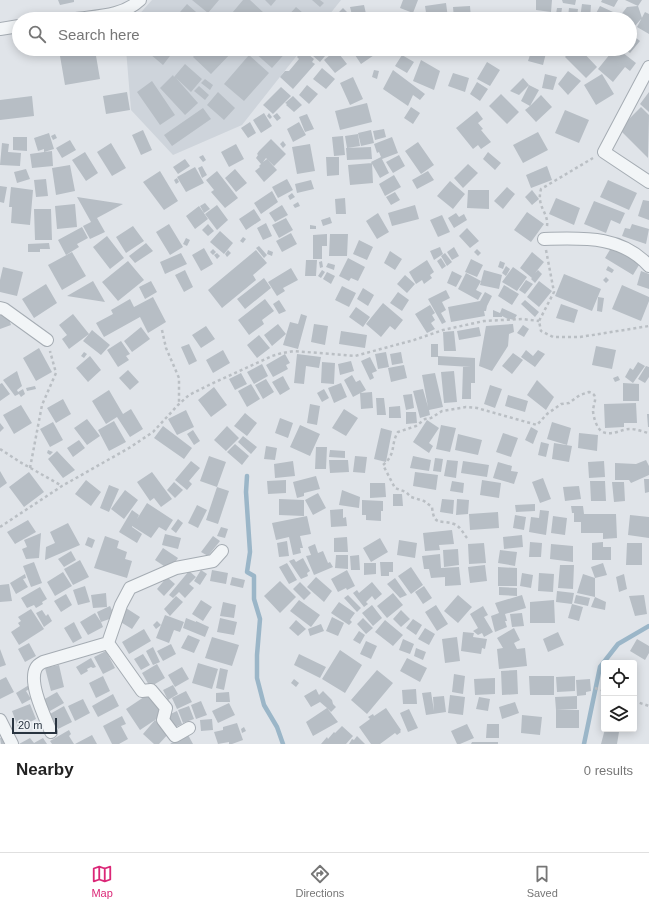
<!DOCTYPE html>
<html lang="en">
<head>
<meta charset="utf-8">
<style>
  :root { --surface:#fff; --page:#f2f2f2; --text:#222; --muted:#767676; --line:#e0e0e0; --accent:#db2777 }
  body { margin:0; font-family:Arial,sans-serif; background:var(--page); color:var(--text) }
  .controls { position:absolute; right:12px; bottom:12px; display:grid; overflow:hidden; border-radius:4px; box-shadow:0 2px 10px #0003 }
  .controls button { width:36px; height:36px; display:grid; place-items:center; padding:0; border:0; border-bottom:1px solid var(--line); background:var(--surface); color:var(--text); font:20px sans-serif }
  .scale { position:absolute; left:12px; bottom:10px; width:45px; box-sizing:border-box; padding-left:4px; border:2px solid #293440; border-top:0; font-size:11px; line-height:14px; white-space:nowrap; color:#293440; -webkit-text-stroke:3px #eff3f6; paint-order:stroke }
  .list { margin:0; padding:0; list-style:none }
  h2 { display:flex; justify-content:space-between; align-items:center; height:52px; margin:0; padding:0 16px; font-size:17px }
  h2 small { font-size:13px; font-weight:400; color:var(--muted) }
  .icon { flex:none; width:22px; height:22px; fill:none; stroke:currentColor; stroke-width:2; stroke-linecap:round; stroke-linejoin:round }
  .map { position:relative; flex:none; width:649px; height:744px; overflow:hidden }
  .search { position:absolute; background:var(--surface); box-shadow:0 2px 10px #0003; left:12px; right:12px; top:12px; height:44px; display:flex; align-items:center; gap:10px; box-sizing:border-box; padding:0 14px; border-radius:22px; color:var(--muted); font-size:15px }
  .sheet { height:108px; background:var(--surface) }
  nav { display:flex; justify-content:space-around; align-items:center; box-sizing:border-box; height:56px; border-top:1px solid var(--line); background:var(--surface); font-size:11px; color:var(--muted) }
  nav a { display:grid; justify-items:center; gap:2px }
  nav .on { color:var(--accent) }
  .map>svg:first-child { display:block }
  .built { fill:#ced4db }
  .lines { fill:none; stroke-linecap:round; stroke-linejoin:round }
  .stream { stroke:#9bb6c8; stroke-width:4.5 }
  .building { fill:#b7bec5 }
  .minor-casing { stroke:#a5acb3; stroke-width:14 }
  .path { stroke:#babfc4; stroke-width:2.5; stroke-dasharray:3 3; stroke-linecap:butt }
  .minor { stroke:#f2f5f7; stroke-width:12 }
</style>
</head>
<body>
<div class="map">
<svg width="649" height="744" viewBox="0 0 649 744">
  <rect width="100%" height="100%" fill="#e0e4e9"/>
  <path class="built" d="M152,0H341L326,19H135Z
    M126,49H302L242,125L173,155L131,110Z"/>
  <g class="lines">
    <path class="stream" d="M247,476L246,492L250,552L247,572L254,576V599L260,619L257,655V678L264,705L277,727L283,744
      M584,744L600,667L618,644L649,626"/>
  </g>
  <path class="building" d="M58,0H74V2L60,5Z
    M192,0H219L208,13Z
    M243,0H250L264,13L259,19H227Z
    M265,0H276L271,6Z
    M312,0H320L324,3L320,7Z
    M403,0H418L413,13L400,8Z
    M536,0H552L551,12L536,10Z
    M562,0H576L575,5L563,3Z
    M602,0H618L614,7L601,2Z
    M625,0H642L638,6Z
    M446,3L448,18L427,19L425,6Z
    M187,4L204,19H174Z
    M582,4L591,5L590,19L580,18Z
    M364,5L367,18L353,19L350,7Z
    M470,6L471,19H454L453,7Z
    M600,6L613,12L610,19H593Z
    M638,6L642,18L634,27L630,24V19H624L620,16L627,7Z
    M296,7L310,19H285Z
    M343,8L350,15L346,19H334L333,18Z
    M557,8H562L561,15L556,14Z
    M569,8L578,9L577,17H568Z
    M645,12L649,14V34L637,27Z
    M386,15L396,19H384Z
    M630,33L640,41L630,53L624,49H630Z
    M144,49H169L173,52L163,65Z
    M200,49H235L211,74L193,57Z
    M255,49H289L272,68L253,51Z
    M305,49H330V50L320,62Z
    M351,49H383L361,64Z
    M513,49H527L526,55L512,52Z
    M532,49L546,53L543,65L528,61Z
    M572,49H580L597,67L586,78L565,57Z
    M583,49H595L590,55Z
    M614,49H618L636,63L630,71L625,67L613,82L598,69Z
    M95,50L100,79L65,85L60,56Z
    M303,50L314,59L312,62L315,64L293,89L280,77L285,71H289L299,59L297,57Z
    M336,50L347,64L335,73L324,60Z
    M249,55L269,73L244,101L224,84Z
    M402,55L414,62L407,73L395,66Z
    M421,60L440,71L434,90L413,81Z
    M487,62L500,70L490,86L477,79Z
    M185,64L202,79L191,92L176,78L198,103L185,115L160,88L173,75L174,77Z
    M322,68L335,79L326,89L313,79Z
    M374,70L379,71L377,79L372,77Z
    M393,70L425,94L420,100L413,95L408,106L383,89Z
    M568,71L581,81L568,95L558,84Z
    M453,73L469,78L465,92L448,86Z
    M545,74L557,77L553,90L542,88Z
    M602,74L614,94L596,105L584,85Z
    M353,77L363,99L350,105L340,83Z
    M523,78L529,85L519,95L510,91Z
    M205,79L213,85L210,90L201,83Z
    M152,81L175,115L160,125L137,92Z
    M477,82L488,89L480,101L470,94Z
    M307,85L318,94L309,104L299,95Z
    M529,85L539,90L530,106L541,95L552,107L536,122L525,110L530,106L521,101Z
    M199,86L209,95L205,100L194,91Z
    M281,87L291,96L273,114L263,105Z
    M127,92L130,110L106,114L103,96Z
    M218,92L235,108L224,120L207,105Z
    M649,92V112L640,104Z
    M501,94L519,112L507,124L489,106Z
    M32,96L34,116L0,120V100Z
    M293,96L302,105L294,112L286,105L287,104L285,103Z
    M367,103L372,122L340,130L335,111Z
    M411,107L420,113L413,124L404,118Z
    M641,107L649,115L648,158L619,129Z
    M203,108L211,119L172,146L164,135Z
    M565,110L589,120L579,143L555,133Z
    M477,111L483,119L478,123L483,129L481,130L491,142L481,149L478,145L473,149L456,128Z
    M264,113L272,126L261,133L253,120Z
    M269,113L272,117L270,119L267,116Z
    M277,113L281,118L277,121L273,116Z
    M307,114L314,129L305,132L299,117Z
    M250,122L256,133L248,138L241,128Z
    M299,122L306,135L293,142L287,129Z
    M384,129L386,137L375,140L373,131Z
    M143,130L152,150L141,155L132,135Z
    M371,130L374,143L361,146L358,133Z
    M538,132L548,150L523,163L513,145Z
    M49,133L54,149L44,152L52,151L53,166L32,168L30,154L44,152V149L38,151L34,138Z
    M55,134L57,138L53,140L51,136Z
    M358,134L360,146L347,148L345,136Z
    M343,136L345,155L334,156L332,137Z
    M13,137H27V151L13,150Z
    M392,137L398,153L382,159L389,173L380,178L371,162L381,157L379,152L377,153L374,144Z
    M271,139L286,154L274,166L266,158L263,162L267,159L277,170L264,182L255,171L260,167L259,166L261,164L256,158L258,155L257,154L259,151Z
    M70,140L76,150L62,158L56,148Z
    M283,141L286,145L283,148L280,144Z
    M418,142L434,165L421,174L405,151Z
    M2,143L9,144L8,152L21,153L20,166L0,165Z
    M111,143L126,168L112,176L97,152Z
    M236,144L244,159L229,167L221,152Z
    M310,144L315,171L297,174L292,147Z
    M371,147L372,159L347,160L346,148Z
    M85,152L98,173L86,181L72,160Z
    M488,152L501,163L495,170L483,159Z
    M203,155L206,160L203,162L199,157Z
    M399,155L405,166L393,173L386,162Z
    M326,157H339V175L327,176Z
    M185,159L190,166L178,174L173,167Z
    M372,163L373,183L350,185L348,165Z
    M468,164L478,173L463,188L454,178Z
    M70,165L75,191L56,195L52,168Z
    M202,166L207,175L202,178L198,168Z
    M547,166L552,180L531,188L526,175Z
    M195,167L204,183L186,192L177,177Z
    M26,169L30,179L17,183L14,172Z
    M235,169L247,183L236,192L225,178Z
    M160,171L178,201L164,210L143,182Z
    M217,171L238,198L225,208L211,192L214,190L206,180Z
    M428,171L434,180L417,189L412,180Z
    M394,175L401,187L385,196L379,184Z
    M177,178L179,182L176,184L174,180Z
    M46,179L48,196L36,197L34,180Z
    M287,179L293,190L278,198L272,187Z
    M311,180L314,189L297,193L295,184Z
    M608,180L637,193L629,210L600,197Z
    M450,181L465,194L453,209L437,196Z
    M0,186L7,187L4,203L0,202Z
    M11,187L33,190L30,225L11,223L12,207H9Z
    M507,187L515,194L503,209L494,201Z
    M468,190H489V209L467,208Z
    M532,190L539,199L532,205L525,197Z
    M272,191L278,202L261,214L254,203Z
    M395,192L400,200L391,205L386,197Z
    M292,193L295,197L290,200L288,196Z
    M77,197L123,204L97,218L105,232L90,239L83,226L91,222Z
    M345,198L346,214H336L335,199Z
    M556,198L580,208L574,225L549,214Z
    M643,200L649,201V220L638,216Z
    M594,201L625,213L620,224L611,220L606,233L584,224Z
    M298,202L300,206L295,208L293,205Z
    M205,203L210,209L204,213L200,206Z
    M75,204L77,227L57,229L55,206Z
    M217,205L228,220L217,230L205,214Z
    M282,205L288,215L275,222L269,213Z
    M415,205L419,219L392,226L388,213Z
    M199,206L208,219L195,229L186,216Z
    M34,209H51L52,240H35Z
    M254,209L261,220L246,230L239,219Z
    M527,212L544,224L531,242L514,230Z
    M378,213L389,232L377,239L366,221Z
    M456,213L459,217L464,214L467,220L454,228L448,218Z
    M442,215L450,232L438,237L430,220Z
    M330,217L332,223L323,226L321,220Z
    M286,218L293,230L279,238L272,225Z
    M266,223L272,236L263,240L257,228Z
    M169,224L183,247L170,255L156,232Z
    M208,224L214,231L208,236L202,230Z
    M632,224L649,229L646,244L622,236L625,228L630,229Z
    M310,225L316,226V229H310Z
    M133,226L144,241L126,253L116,237Z
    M82,227L88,238L77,244L79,247L66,255L58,240Z
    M467,228L479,241L470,248L459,236Z
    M220,231L233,243L224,254L210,242Z
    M291,233L297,244L282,252L276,241Z
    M327,234V246H322V259H313V235Z
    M330,234H348L347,256H329Z
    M107,236L124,258L110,269L93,247Z
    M243,237L246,239L243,243L240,241Z
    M186,238L190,240L187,246L183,244Z
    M359,240L373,247L367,260L353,254Z
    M49,243L50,249H40V252H28V244Z
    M146,243L153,251L135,263L129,256Z
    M614,243L642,260L633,275L605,258Z
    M259,246L267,255L264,258L256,248Z
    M440,247L443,254L434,260L430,251Z
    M454,247L459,256L452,260L447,252Z
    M204,248L213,264L201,271L192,255Z
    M213,249L216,252L213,255L210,252Z
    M477,249L481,253L478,256L474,252Z
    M228,250L231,253L227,257L225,254Z
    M256,250L267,263L253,275L256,280L222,308L208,290Z
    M268,250L273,252L272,256L267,254Z
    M390,251L402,259L395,270L384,263Z
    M72,252L86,276L62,290L48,265Z
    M532,252L544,262L535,273L538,270L542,274L535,283L531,279L532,278L520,268Z
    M181,253L187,264L165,274L160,262Z
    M217,253L220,256L217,259L214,255Z
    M445,253L452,262L447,266L441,256Z
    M348,258L365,267L358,281L351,278L349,281L339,276Z
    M441,258L446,266L442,269L437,261Z
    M471,259L483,265L477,277L465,272Z
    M306,260H317L316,276H305Z
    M427,260L434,272L430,275L432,278L424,284L422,280L416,284L409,272Z
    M128,261L144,280L118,301L102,282Z
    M322,261L323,267L320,268L319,262Z
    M500,261L505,263L503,269L498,267Z
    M328,263L335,265L334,270L326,267Z
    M506,266L510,269L506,276L502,273Z
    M608,266L614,270L612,273L606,270Z
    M3,267L23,272L17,296L0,292V280Z
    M513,267L527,277L517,291L502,282Z
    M291,268L298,280L283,288L285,291L277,296L268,282Z
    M185,270L193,287L184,292L175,275Z
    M322,270L325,272L321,278L318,276Z
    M484,270L502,275L499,289L480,285Z
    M452,271L462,276L456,287L447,283Z
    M641,271L649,274V289L637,285Z
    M327,272L335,276L331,284L323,279Z
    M466,273L481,281L476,290L482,293L478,300L458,289Z
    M564,274L601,289L592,311L555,296Z
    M405,275L415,284L407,293L397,284Z
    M606,277L609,280L606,283L603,280Z
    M264,278L271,288L245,309L237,299Z
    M526,280L533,284L525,294L519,290Z
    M93,281L105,302L67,296Z
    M151,281L157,292L145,299L139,287Z
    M539,281L552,291L539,307L527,297Z
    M46,284L57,303L34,318L22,299Z
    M504,285L519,294L512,305L498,296Z
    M622,285L649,297V301L641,321L612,309Z
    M342,286L356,293L349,307L335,300Z
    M363,288L374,295L368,306L357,299Z
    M446,290L450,298L442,302L446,310L441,313L446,322L442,324L428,299Z
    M398,292L409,300L402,311L390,303Z
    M485,292L492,296L487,306L486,311H484L485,316L451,322L448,307L480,301Z
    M153,297L166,322L148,333L140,317L104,337L96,323L113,314L111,310L130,299L134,307Z
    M598,297L604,298L602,312L597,311Z
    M265,299L274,311L262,320L264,324L249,335L238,320Z
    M279,300L286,311L279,314L273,304Z
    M525,300L539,312L535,317L521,304Z
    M383,303L403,320L395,330L390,326L381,337L366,324Z
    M561,304L578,310L574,323L556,318Z
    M430,305L435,313L432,315L435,320L431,323L435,329L427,333L415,314Z
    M356,307L370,317L363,327L349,317Z
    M502,308L517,315L514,320L510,319V320L502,316V317H493V310L500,313Z
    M6,310L11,325L0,329V312Z
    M73,314L89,334L92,330L110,345L101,355L83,341L89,334L69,349L62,339L67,335L59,325Z
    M301,314L307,316L298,349L283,345L290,322L298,324Z
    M278,324L286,334L272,346L264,335Z
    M314,324L328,326L325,345L311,342Z
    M513,324L514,332L509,334L508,346L492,371L479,366L486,326Z
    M523,325L529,329L524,337L517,333Z
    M206,326L215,339L201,348L192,335Z
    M141,327L150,339L132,352L124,341Z
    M479,327L481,336L459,340L457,331Z
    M341,331L367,335L365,348L339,344Z
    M454,331L456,351H444L443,332Z
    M259,335L270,348L257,358L247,345Z
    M121,341L130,354L126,356L129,360L118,367L107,350Z
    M189,344L197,361L189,365L181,347Z
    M431,344H438V356L475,358V383H471V399H462L463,367H471L438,365V357H431Z
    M596,346L616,350L612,369L592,365Z
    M39,348L52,372L36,381L23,358Z
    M223,350L230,363L213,373L206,360Z
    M526,350L533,356L538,350L545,354L535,367L521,357Z
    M84,352L87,354L84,358L81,356Z
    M386,352L389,367L378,369L375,354Z
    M401,352L403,363L392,365L390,354Z
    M513,353L523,360L512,374L502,366Z
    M285,354L290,363L286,365L288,369L273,377L266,365Z
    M297,354L321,357L319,368L306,366L304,384L294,383Z
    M90,356L101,370L88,382L76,368Z
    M370,357L377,371L372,373L374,378L370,380L361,361Z
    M351,361L354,371L340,375L338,364Z
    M322,362L335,363L334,384L321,383Z
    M638,362L645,366L633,383L625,377L630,368L633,370Z
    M262,364L268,376L254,384L247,372Z
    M404,365L407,378L391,382L388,368Z
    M646,366L649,367V377L645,383L638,379Z
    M128,370L139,382L130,390L119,378Z
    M17,371L22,386L17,390L18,392L23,389L25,394L21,397L19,394L15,396L3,380Z
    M454,371L457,402L444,403L441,372Z
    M241,373L247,384L235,390L229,379Z
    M435,373L443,407L429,410L430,415L420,418L413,391L423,389L428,407L422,375Z
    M352,375L356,382L360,380L366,390L353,397L344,380Z
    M283,376L290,389L280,395L272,382Z
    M618,376L620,380L615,382L613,378Z
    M266,379L274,392L263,399L255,385Z
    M537,380L554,397L546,410L527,395Z
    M2,383L10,394L0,401V384Z
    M341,383L347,397L334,403L328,388Z
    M623,383L639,384V401H623Z
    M251,384L260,399L247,407L238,391Z
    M490,385L502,389L495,408L484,404Z
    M35,386L36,389L27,391L26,388Z
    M214,387L227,405L211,417L198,400Z
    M324,389L329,398L322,402L317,393Z
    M109,390L123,414L131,409L143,429L130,437L117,417L106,424L92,401Z
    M372,392L373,408L361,409L360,393Z
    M412,394L414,408L406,410L403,395Z
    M508,395L528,401L525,412L505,406Z
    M376,398H384L386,415H377Z
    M63,399L71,414L56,423L47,408Z
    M636,403L637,423H624V427L605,428L604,404Z
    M310,404L320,406L317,425L307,423Z
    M21,405L32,423L14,434L3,415Z
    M400,406L401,418H389V407Z
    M344,409L358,418L346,436L332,428Z
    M186,410L194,427L177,435L168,419Z
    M406,412H416L417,423L406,424Z
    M245,413L257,423L247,436L234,426Z
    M647,414H649V427H648Z
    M280,418L293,423L288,438L275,433Z
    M87,419L100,436L87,445L74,428Z
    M427,420L439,428L429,443L433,446L429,453L413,442Z
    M114,421L126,442L109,451L98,430Z
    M53,422L63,440L50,447L40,429Z
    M552,422L571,428L567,445L547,439Z
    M0,423L4,428L0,432Z
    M300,425L320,434L310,456L290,447Z
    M441,425L456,428L450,452L436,449Z
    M163,426L192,448L184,459L154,438Z
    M227,426L239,438L226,451L214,440Z
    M531,427L538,431L533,444L525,440Z
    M381,428L392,431L386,462L374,459Z
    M193,430L200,441L194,445L187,434Z
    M503,433L518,438L511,457L496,452Z
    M579,433L598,435L597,451L578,448Z
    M458,434L482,440L478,455L455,450Z
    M243,436L257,447L251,454L238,442Z
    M79,440L85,448L73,457L67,448Z
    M541,442L549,444L546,457L538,455Z
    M554,443L572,446L569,462L552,459Z
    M235,444L249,456L242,465L227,452Z
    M266,446L277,448L275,460L264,459Z
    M316,447H327L326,469H315Z
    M48,450L53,452L50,455L47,453Z
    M330,450L345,451V458L329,457Z
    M57,451L75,470L63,478L48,459Z
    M209,456L226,462L217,487L200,481Z
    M355,456L367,457L365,473L353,472Z
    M413,456L431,460L429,471L410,468Z
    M435,458L443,459L441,472L433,471Z
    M329,460H348L349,472L330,473Z
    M447,460L458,461L456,478L444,476Z
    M646,460L649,466V475L631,483L629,480H615V463L636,464Z
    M191,461L200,468L189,481L192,484L187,490L175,480Z
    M293,461L295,476L275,478L274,464Z
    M463,461L489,465L487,477L461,473Z
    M604,461L605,477L589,478L588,462Z
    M498,462L512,466L511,471L518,472L514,484L493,478Z
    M0,471L7,483L0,488Z
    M29,472L44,492L24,507L9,487Z
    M152,472L172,499L161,507L154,498L150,501L137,482Z
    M415,472L438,475L436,490L413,486Z
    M316,476L320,489L304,493V496L297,498L293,482Z
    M543,478L551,499L540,503L532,482Z
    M644,479H649V492L645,493Z
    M86,480L101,492L91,506L75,494Z
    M286,480V493L268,494L267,481Z
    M482,480L501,483L499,498L480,495Z
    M452,481L464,483L463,493L450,491Z
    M590,481H605L606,501H591Z
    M174,482L183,490L175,498L167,490Z
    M612,482H624L625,501L614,502Z
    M370,483H385L386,497L370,498Z
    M109,485L119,489L109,512L100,508Z
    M579,486L581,499L565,501L563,487Z
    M217,487L229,491L218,524L206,520Z
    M125,490L138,500L124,519L111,509Z
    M342,490L360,497L359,508L339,505Z
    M318,493L326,508L313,515L305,500Z
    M393,494H402L403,506H393Z
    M279,499L304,500V516L279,515Z
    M442,499L454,500L453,514L440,512Z
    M457,499L469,500L468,514L456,515Z
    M362,500L383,501V511H381V521L366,520V515H362Z
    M147,503L173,520L166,531L159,527L151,538L132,526V527L142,534L137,543L119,532L132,510L139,515L137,519Z
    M535,504V511L516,512L515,505Z
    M197,505L207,510L198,528L188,523Z
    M571,506H583L584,514H616L617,538L603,539V533H581V522H574V513H572Z
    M343,509V518L346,517L347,526L331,527L330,510Z
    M540,510L549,511L546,535L529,532L531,517L539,518Z
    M498,512L499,528L470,530L469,514Z
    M515,515L526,517L524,530L513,528Z
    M630,515L649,517V538L628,535Z
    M307,516L311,534L300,536L303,548H300L301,553L293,555L289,537L276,540L272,523Z
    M553,516L567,518L565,535L551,533Z
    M178,519L183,523L176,533L171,529Z
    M28,520L36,532L15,544L7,532Z
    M68,523L80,545L45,560L46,547L55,543L50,532Z
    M221,527L228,529L225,538L217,536Z
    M452,530L454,544L439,545L440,550L425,551L423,533Z
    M41,533L39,558L26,559L22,549L27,547L24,540Z
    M165,534L181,538L178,549L162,545Z
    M522,535L523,547L504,549L503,537Z
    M105,536L119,541L117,548L127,552L125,559L132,561L127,578L94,568Z
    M213,536L220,541L208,556L201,552Z
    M88,537L95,540L92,548L85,545Z
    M347,537L348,552H334V538Z
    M380,538L388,552L371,562L363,548Z
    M399,540L417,543L415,558L397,555Z
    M287,541L289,556L279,557L277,543Z
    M530,542L542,543L541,557H529Z
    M603,542V547H611V560H592V543Z
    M484,543L486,563L469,564L468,544Z
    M627,543H642V565H626Z
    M315,544L318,553L323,551L328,563L330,562L333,567L314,575L306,556L311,555L308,547Z
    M551,544L573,546V562L550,559Z
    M163,548L178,558L170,570L155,560Z
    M458,549L459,565L444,567L443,550Z
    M500,550L517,552L515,566L498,563Z
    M71,551L76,560L64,567L58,559Z
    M440,554L441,568L459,567L461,585L445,586V577L431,578L429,569H424L422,556Z
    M336,555H348V569L335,568Z
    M359,555L360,570H351L350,556Z
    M303,558L310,571L307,573L308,576L301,579L289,561L294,559L296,562Z
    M80,560L89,577L73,585L64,569Z
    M34,562L42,583L31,587L23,566Z
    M380,562H393V572H389V576H381Z
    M287,563L297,580L289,584L279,567Z
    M364,563H376V574L364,575Z
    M603,563L607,575L595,578V597L606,602L605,610L591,607L595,597L577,593L583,574L595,578L591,567Z
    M485,565L487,581L470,583L468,567Z
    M560,565H574L573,589L558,588Z
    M411,567L423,585L411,594L398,576Z
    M498,567L517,568V586H498Z
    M201,570L207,574L200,585L194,581Z
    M212,570L228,573L226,584L210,581Z
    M347,570L355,586L347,590L346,588L338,592L331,579Z
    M189,571L196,577L189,584L194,588L185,598L179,592L173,598L169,595Z
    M63,572L72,586L55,596L47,582Z
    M522,573L533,575L531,588L520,586Z
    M539,573L554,574L553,592L538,591Z
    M25,574L26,578L23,579L28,587L16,594L10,583Z
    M624,574L627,589L619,592L616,577Z
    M167,577L175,584L164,596L157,589Z
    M232,577L245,580L243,588L230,585Z
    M316,577L332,591L324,602L307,587Z
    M395,578L407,595L400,598L387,584Z
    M280,581L296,597L280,613L264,596Z
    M300,582L311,593L304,600L293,589Z
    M372,582L382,594L375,600L372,596L366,602L368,604L364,607L353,593L357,590L359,593Z
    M9,584L12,601L0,602V585Z
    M85,586L90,602L78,605L73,590Z
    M424,586L432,598L423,604L415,592Z
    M40,587L47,599L42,602L43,604L36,608L34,605L27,608L21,598Z
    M499,587L517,588V596L499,595Z
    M557,591L574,593L572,604L556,602Z
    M106,593L107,607L93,608L91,595Z
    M393,593L403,605L387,618L377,606Z
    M66,594L72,605L61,612L54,601Z
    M348,595L361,608L357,612L344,598Z
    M458,595L472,607L458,623L444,611Z
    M522,595L526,608L505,614L507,621H505L507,627L495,632L491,616L499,613L495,603Z
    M576,595L590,598L588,606L574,603Z
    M644,595L647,614L635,616L629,596Z
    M176,596L183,602L170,616L164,609Z
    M201,600L212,607L203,621L192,614Z
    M299,600L320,615L311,627L290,611Z
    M554,600L555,623H530V602Z
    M223,602L236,605L234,618L220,616Z
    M339,602L355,613L350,620L352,622L349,625L331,613Z
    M572,604L583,607L579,621L568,618Z
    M372,605L382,618L373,626L362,613Z
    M436,605L448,624L437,631L425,612Z
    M110,606L115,617L101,622L103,627L88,635L80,622L95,613L101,622L97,612Z
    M483,606L488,615L484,617L493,632L484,637L482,633L478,635L473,631L478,628L470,614Z
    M126,608L140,617L132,629L119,621Z
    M31,609L44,629L19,645L11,632L20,626L18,623L21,621L18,617Z
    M42,610L46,616L48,614L52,621L44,627L36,613Z
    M401,610L410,619L401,627L393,619Z
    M522,613L524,626L512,627L510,614Z
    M165,615L184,622L180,632L174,630L169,643L156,638Z
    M332,617L344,623L338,636L326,631Z
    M186,618L196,622V621L209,627L205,637L183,628Z
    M220,618L237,622L234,635L217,632Z
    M363,618L373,628L366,634L357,624Z
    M413,619L422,625L416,635L406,628Z
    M296,620L306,629L298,636L289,628Z
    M385,620L403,635L393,646L375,632Z
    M157,621L161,625L156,629L153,625Z
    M74,622L82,638L73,643L64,628Z
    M321,624L324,631L310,636L308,629Z
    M425,628L435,634L429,645L418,639Z
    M514,628L520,640L514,643L517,649L525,648L527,666L499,669L497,649L503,648L497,638Z
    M144,629L151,641L129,654L122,642Z
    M359,631L365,635L360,644L353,640Z
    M463,632L474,633L473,637L487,639L485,649L482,648L481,654L461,651Z
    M558,632L564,645L548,652L543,639Z
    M188,635L200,640L194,653L181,648Z
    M212,637L239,645L232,666L205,658Z
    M457,637L460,661L445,663L442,639Z
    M403,639L414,644L410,654L399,650Z
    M637,639L649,646V653L645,660L630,651Z
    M366,641L377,646L371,659L360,654Z
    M29,643L36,656L25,662L18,649Z
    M171,644L176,654L163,661L157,651Z
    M153,647L160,662L153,665L146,651Z
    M416,648L426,652L423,660L414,656Z
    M0,649L6,665L0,667Z
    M340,650L362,665L345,693L322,679Z
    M106,651L115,668L103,674L94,657Z
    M143,654L150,665L141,670L134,659Z
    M299,654L326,667L320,678L294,665Z
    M91,658L96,667L93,668L91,667L87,669L88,671L81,675L76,667Z
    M407,658L427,668L420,682L400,671Z
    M198,663L218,669L212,689L192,683Z
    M157,664L165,678L150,687L142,673Z
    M59,665L64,687L51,691L45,668Z
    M182,667L189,679L175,687L168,675Z
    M220,668L228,670L224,690L216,688Z
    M377,670L393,683L367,714L351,700Z
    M517,670L518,694L502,695L501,671Z
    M454,674L465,676L463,694L452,692Z
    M103,676L110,691L96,698L89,683Z
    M529,676H554V695H530Z
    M575,676V691L557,692L556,677Z
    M6,677L14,692L0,699V680Z
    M495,678V694L475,695L474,679Z
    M294,679L299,683L296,687L291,683Z
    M590,679L591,691L586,692V695L577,696L576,680Z
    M29,685L31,688L26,691L31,699L22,704L16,693Z
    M173,685L178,694L168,700L163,690Z
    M316,689L319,695L323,691L332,700L333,704L336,707L331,712L327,708L338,722L313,736L306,722L327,708L320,702L311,707L304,696Z
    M416,689L417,704H403L402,690Z
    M186,691L192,702L177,709L172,698Z
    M57,692L64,703L50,711L43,700Z
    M229,692L230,702H216V693Z
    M431,692L434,711L433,697L444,696L446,712L426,715L422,693Z
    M150,693L164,714L140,730L126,709Z
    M113,694L119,706L98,717L92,706Z
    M450,695L465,697L463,715L448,713Z
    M577,696V709L556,710L555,697Z
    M479,697L490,699L488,711L476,709Z
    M83,699L90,713L75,721L68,706Z
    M201,701L207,715L196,719L191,705Z
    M515,702L519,713L502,719L499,707Z
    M229,703L235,715L218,723L212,711Z
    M30,704L36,719L28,723L29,726L19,730L12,711Z
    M64,706L72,722L58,729L50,714Z
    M189,706L194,719L183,723L178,710Z
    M386,708L401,730L400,731L401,732L397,735L395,733L380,744H371L359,727L370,719L368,717L373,714L374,716Z
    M409,709L418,728L408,732L400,713Z
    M556,710H579V728H556Z
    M177,711L182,724L172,729L166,716Z
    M522,715L542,717L540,735L521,733Z
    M122,716L126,724L121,726L128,739L119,744H112L103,726Z
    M212,719L213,730L201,731L200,720Z
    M155,720L169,733L159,744H154L143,734Z
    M237,723L243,740L232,744H229V742L218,744L214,732L223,730V727Z
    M467,724L474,738L460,744H457L451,731Z
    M487,724H499V738H486Z
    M342,726L353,736L346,744H321L327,737L328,739L334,732L335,733Z
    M244,727L246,731L242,733L241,729Z
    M605,729L619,732L617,744H601Z
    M69,730L71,734L69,736L74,744H52L50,741Z
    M187,733L193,744H170Z
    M6,735L10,744H1L0,738Z
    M92,735L97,744H75Z
    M357,736L365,744H349L352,739L354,740Z
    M30,738L34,743L43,738L47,744H19Z
    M472,742H498V744H471Z"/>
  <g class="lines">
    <g class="minor-casing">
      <path id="minor" d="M76,19C98,16 123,16 140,0
        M0,29L19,26
        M649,67L604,152L649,182
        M544,239C583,238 621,235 649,266
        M0,308L4,309L47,340
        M108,643L142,691L151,690L166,708L163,720L175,736L189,728
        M0,720L12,744
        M51,732C45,717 28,683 36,668C37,666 41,663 43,662L108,643L121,605L130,588L176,568L213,561L222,551"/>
    </g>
    <path class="path" d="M547,226C549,213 536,207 541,189L593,158
      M546,250L554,292L539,321L541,331L553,337H580L649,326
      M162,330L166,348L179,378V403
      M0,449L20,462L62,486
      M30,468L42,405L56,373L50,351
      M0,527L62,486L129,448L153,432L178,405L189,395L209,385L272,356L282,353L294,351L355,356L414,340L443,330L484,321L522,319L539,321
      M467,538C463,533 460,526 454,524C440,519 434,527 432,507L424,501L411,497L406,492L395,488L383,465C397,453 390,445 398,432L416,426L425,419L431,418L442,411L466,407L477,408L537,425L547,414L561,404L569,403L580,395L589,392C599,395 594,402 593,410C593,416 597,430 603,432C612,436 622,429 630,429C637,429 643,432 649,433
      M595,688L604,691
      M634,701L649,706"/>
    <use href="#minor" class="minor"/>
  </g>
</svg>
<div class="controls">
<button><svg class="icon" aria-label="locate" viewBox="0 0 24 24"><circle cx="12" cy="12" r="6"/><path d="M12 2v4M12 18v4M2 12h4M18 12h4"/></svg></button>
<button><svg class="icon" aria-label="layers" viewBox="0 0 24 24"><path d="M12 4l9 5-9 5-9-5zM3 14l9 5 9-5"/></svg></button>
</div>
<div class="scale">20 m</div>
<div class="search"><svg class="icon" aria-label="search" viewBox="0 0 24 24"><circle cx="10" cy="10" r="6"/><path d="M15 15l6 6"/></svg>Search here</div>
</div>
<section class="sheet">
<h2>Nearby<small>0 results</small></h2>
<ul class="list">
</ul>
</section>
<nav>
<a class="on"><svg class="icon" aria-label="map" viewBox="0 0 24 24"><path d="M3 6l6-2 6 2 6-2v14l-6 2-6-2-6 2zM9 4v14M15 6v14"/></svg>Map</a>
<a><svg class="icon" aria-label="directions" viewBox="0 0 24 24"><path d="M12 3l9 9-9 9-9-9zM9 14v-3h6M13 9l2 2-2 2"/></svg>Directions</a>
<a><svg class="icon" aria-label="saved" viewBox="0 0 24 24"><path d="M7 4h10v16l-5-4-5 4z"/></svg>Saved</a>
</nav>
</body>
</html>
